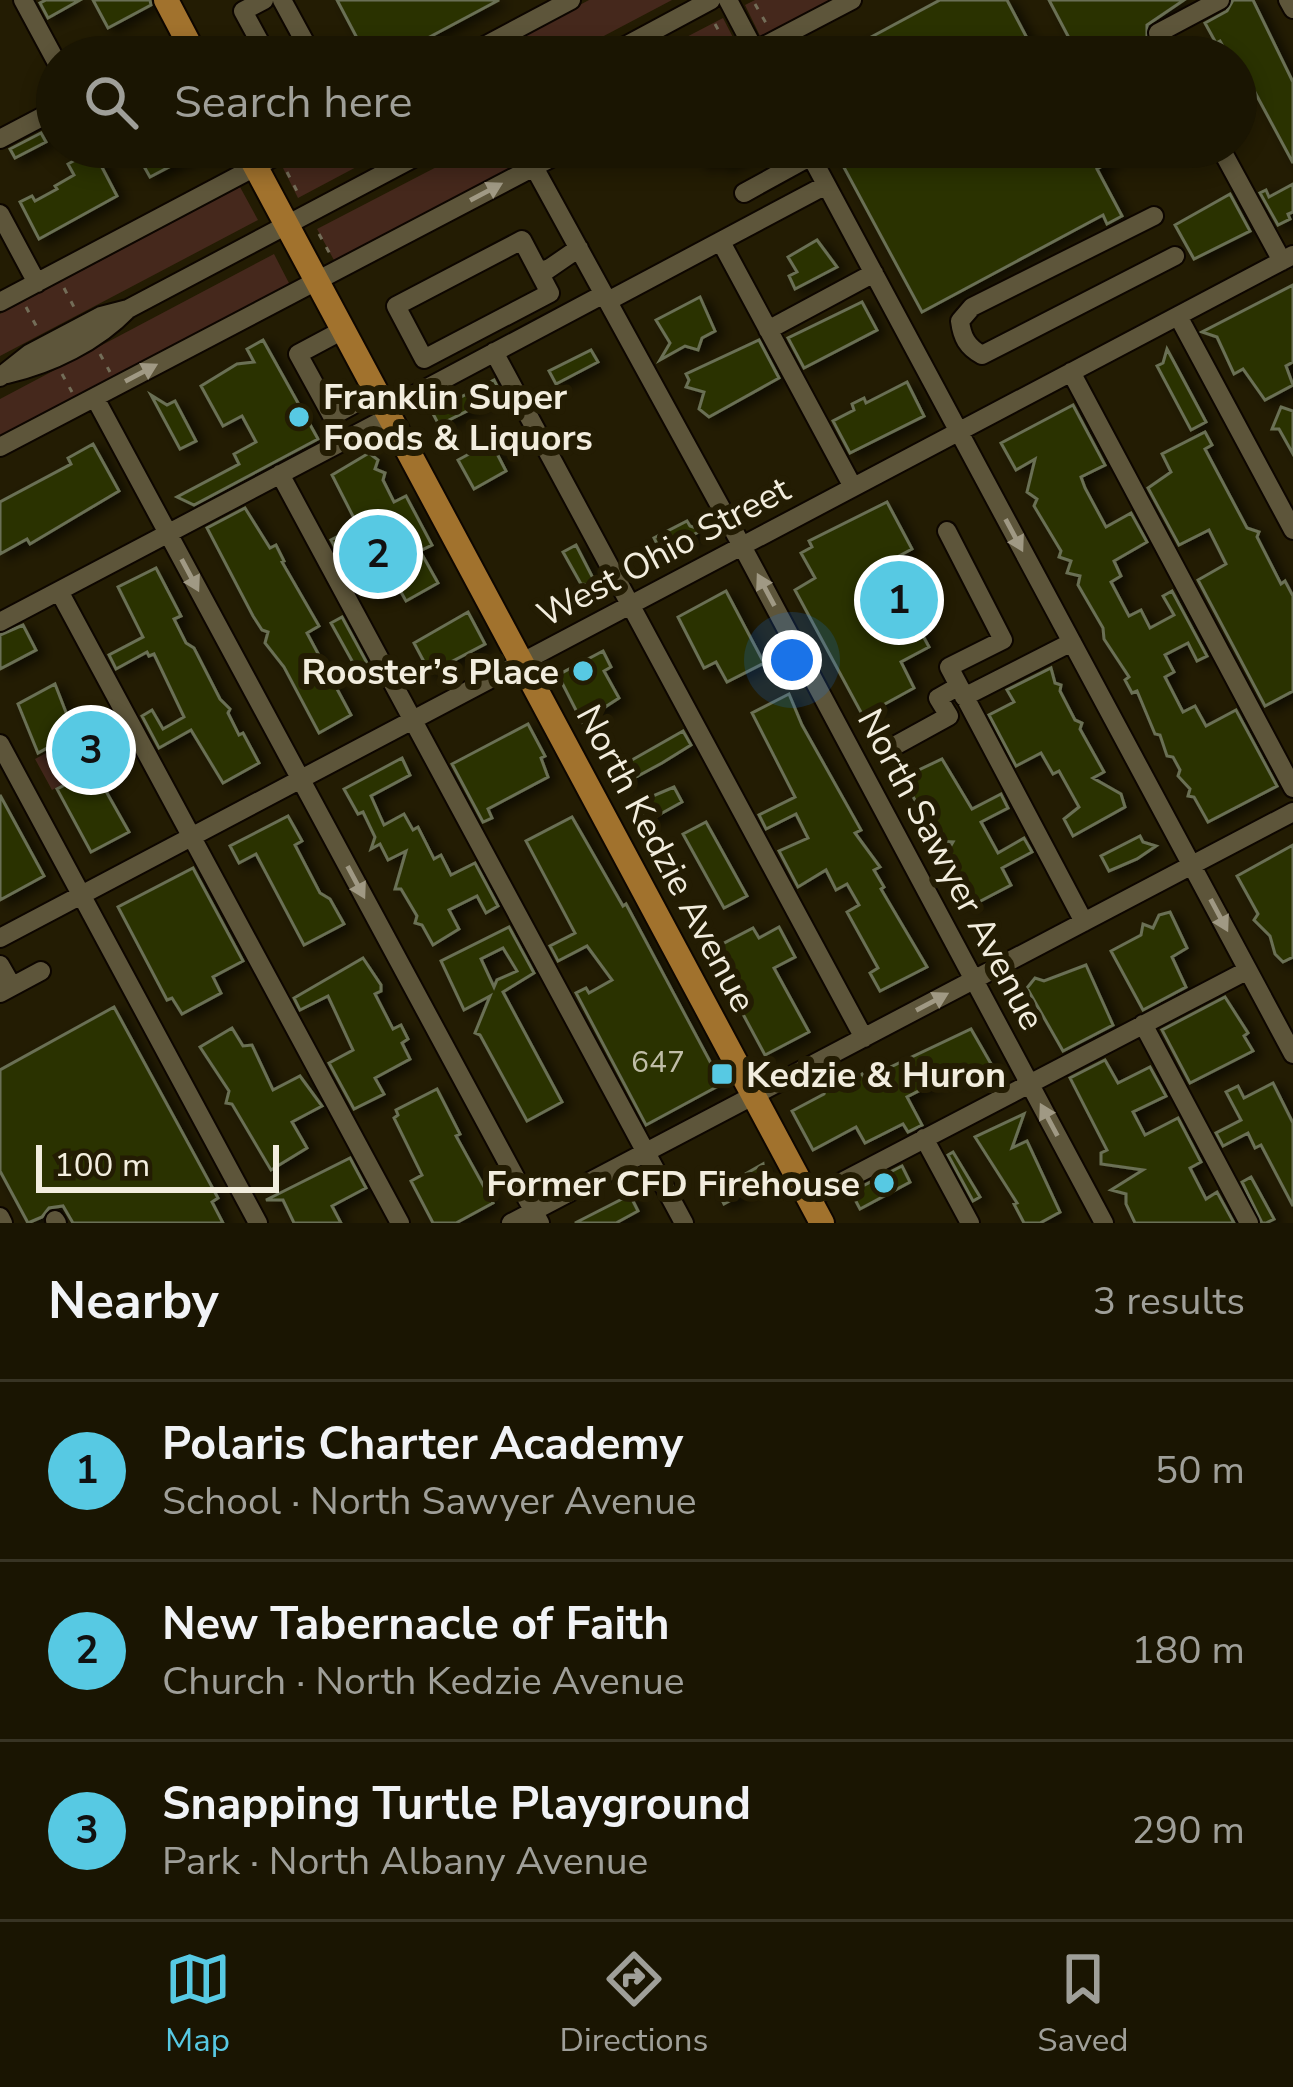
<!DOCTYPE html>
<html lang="en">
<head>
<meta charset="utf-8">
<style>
  :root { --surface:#1a1502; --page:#231e0c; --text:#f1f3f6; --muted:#9f9f99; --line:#383424; --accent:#57c9e3 }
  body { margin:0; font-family:"Nunito Sans",sans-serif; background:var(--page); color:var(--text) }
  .scale { position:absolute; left:36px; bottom:30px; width:243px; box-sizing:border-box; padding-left:12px; border:6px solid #f2edde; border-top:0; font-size:33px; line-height:42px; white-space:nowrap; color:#f2edde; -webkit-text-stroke:9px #231c03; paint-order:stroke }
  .you { position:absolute; left:792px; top:660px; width:42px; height:42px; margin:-30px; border:9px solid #fff; border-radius:50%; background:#1a73e8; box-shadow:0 0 0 18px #1a73e833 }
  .badge { display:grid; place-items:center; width:78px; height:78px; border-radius:50%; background:var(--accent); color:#111; font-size:39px; font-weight:700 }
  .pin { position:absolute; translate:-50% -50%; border:6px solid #fff; box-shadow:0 3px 12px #0006 }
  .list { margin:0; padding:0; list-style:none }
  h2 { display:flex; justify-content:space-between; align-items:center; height:156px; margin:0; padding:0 48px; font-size:51px }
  h2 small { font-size:39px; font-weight:400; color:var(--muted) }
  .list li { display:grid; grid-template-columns:78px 1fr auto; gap:36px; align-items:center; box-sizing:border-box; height:180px; padding:0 48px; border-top:3px solid var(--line) }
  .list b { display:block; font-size:45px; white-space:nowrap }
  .list p { margin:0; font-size:39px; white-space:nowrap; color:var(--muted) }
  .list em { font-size:39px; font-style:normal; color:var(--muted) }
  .icon { flex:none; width:66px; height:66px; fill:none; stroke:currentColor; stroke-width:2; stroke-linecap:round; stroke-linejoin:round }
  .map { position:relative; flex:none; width:1293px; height:1223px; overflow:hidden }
  .search { position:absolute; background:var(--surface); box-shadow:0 6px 18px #0003; left:36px; right:36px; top:36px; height:132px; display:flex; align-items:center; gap:30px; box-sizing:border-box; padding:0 42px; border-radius:66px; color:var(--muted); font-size:45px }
  .sheet { height:696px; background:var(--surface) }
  nav { display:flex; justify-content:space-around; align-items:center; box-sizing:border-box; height:168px; border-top:3px solid var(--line); background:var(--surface); font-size:33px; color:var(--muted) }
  nav a { display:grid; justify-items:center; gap:6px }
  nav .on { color:var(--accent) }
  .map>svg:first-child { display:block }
  .green { fill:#45281c }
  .building { fill:#2c3206; stroke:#6a7054; stroke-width:3; fill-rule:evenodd; filter:url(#shadow) }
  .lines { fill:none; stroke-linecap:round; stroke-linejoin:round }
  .minor-casing { stroke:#0d0600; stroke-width:22 }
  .major-casing { stroke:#0d0600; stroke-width:28 }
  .path { stroke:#736d58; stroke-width:3; stroke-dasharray:6 9; stroke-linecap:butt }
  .minor { stroke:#5d553a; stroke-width:18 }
  .major { stroke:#a1722d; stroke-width:24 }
  .oneway { fill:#a09984 }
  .poi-dot { fill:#57c9e3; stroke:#231c03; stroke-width:4.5 }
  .labels { text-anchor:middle; stroke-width:12; stroke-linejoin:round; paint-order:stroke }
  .number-label { font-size:30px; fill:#c0bea8 }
  .poi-label { font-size:36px; font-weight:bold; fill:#f2edde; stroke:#231c03; text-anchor:start }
  .street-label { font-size:36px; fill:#f2edde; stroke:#231c03 }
</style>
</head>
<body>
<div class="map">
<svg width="1293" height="1223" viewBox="0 0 1293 1223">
  <defs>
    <filter id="shadow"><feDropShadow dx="7" dy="4" stdDeviation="6" flood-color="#0009"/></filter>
  </defs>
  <rect width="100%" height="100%" fill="#231c03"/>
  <path class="green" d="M589,0H672L564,57H482Z
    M755,0H833L761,38L745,5Z
    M723,18L739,49L724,57H648Z
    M312,147H394L298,198L281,164Z
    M475,147H553L335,262L317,229Z
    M240,187L258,220L0,356V314Z
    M274,254L291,287L0,440V399Z
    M120,713L137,745L52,790L35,759Z"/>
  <path class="building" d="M46,0H80L48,18L40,3Z
    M93,0H150L151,5L108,28Z
    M337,0H499L392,57H367Z
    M940,0H1007L1037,57H834Z
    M1049,0H1184L1147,25V41L1116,57H1079Z
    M1233,0H1253L1293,82V163L1236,57H1229L1220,41L1216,43L1205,23L1227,11Z
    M41,133L46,142L15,158L10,149Z
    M133,147H207L150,177Z
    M695,147H760L724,166L718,157L704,164Z
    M833,147H1105L1112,160L1097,169L1122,216L1107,224L1103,215L922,312Z
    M93,150L117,196L39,239L20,202L32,196L35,201L57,189L55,186L74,175L68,164Z
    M1293,184V212L1288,214L1290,219L1278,225L1260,193L1266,190L1269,197Z
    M1230,194L1250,231L1194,259L1175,225Z
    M817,240L837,267L795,289L789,276L797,272L788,257Z
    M1293,285V362L1286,366L1293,385L1265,400L1243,369L1234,374L1217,337L1202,332Z
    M700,297L715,331L702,338L698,350L685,346L660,360L670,343L656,320Z
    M862,302L877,330L804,368L788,338Z
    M263,340L318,439L194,505L177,497L239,464L234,454L256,442L242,416L223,426L201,386L237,364L254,362L247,349Z
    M759,340L779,378L709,417L699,409L704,392L686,387L689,380L686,374Z
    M1167,349L1206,422L1191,430L1157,366L1163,363Z
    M591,350L598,362L556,384L549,371Z
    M494,380L501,394L439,425L432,412Z
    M907,382L924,416L850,453L833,421L854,410L852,404L864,398L866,403Z
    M151,395L167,405L175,401L196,441L180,449Z
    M1073,405L1105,465L1081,477L1085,488L1106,527L1131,513L1147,542L1114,561L1121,576L1111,582L1129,616L1141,610L1150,628L1174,615L1163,596L1172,591L1207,656L1197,661L1188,643L1165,655L1174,672L1165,677L1183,712L1195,706L1206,726L1236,710L1277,786L1208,822L1194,797L1188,796L1190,789L1178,776L1180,770L1173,757L1167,756L1160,735L1155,734L1137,691L1132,693L1125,680L1129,677L1104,639L1103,628L1078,585L1080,576L1067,573L1071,561L1059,557L1061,551L1034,506L1037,499L1027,492L1035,459L1016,470L1001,443Z
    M1281,407L1293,411V454L1279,429H1272Z
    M1205,432L1212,445L1205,449L1247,528L1259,532L1257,537L1281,584L1285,581L1293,596V691L1265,706L1198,580L1226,564L1209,530L1179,545L1148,488L1171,472L1162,454Z
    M491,442L506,471L474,489L458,460Z
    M93,444L119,491L30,544L27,539L0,554V502L71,464L68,458Z
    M369,453L378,460L375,469L385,473L383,480L394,502L406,496L432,545L420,551L438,583L406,601L397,585L375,595L365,580L355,585L331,540L358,526L332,475Z
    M887,502L912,549L884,564L929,647L901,662L914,688L863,716L795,590L815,578L801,553L812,547L809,541Z
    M245,508L270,548L276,545L284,561L282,562L319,626L307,633L351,715L319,733L284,667L265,643L268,632L262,630L253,616L207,528Z
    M687,521L690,526L702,530L661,552L654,538Z
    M576,545L597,586L581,584L563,552Z
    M156,568L181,616L174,619L186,643L194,648L220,699L230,709L228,713L239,735L243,733L259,763L223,783L191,730L159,748L142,716L152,710L163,729L184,717L154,654L149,656L147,652L116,669L109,655L143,637L118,587Z
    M726,591L764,663L727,682L716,662L704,668L678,617Z
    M468,612L485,644L430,673L414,643Z
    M342,617L367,663L356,668L331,623Z
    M23,625L36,650L0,669V635Z
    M603,651L611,667L604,671L619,698L582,722L558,675Z
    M1051,668L1055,683L1061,685L1060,691L1075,720L1082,723L1080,729L1104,772L1093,778L1121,794L1125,807L1073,836L1064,819L1079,807L1059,771L1053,774L1041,753L1016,766L989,715L1014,702L1007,690Z
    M55,684L74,733L38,753L18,704Z
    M789,694L802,725L861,830L855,833L880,867L874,870L884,887L881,889L927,967L880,991L870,973L878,968L847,912L859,905L847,884L836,890L826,870L798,887L779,851L808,838L796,814L766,829L759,815L795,797L752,713Z
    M528,724L545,756L541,758L548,777L488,809L492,818L483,822L452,764Z
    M683,731L691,745L662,763L625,783L622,777L609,773Z
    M402,758L410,775L371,796L384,825L404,814L413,830L418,827L434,859L441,855L451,875L475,863L498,906L486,913L477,896L449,910L459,929L433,945L422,925L415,923L417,916L401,889H395L406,851L388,860L380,844L371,849L375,837L363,812L358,814L344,789Z
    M942,759L972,809L1001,794L1008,808L981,822L998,853L1024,838L1032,852L1002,868L1011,885L973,905L964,895L968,884L955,880L957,873L945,856L953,842L933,841L935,834L902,778Z
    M94,770L129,832L91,852L57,789Z
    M674,787L682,802L646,822L643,815L631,812L648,798Z
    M0,795L44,876L0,900Z
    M288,816L302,841L295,845L320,893L330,899L344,924L304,945L256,854L239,863L230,846Z
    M572,817L623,906L626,904L722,1084L646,1125L576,993L586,988L589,993L612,980L587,946L558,961L550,946L575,933L526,841Z
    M706,822L747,896L724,908L683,834Z
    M1140,836L1143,842L1156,846L1137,859L1109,871L1101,856Z
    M1293,845V957L1283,962L1275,954L1270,936L1254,920L1258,914L1237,876Z
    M193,868L243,961L213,977L221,993L182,1014L172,998L167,1000L118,907Z
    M1170,912L1187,948L1172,957L1186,987L1143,1010L1111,951L1141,935L1143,924L1153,928L1159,915Z
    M509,927L534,973L503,992L562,1102L527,1121L480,1035L475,1033L490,996L464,1010L441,961ZM503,948L517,971L497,980L494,987L481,959Z
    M779,927L795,957L774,968L809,1032L765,1055L709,951L753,928L759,938Z
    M363,958L381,985V991L375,994L393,1029L401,1025L408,1039L402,1043L410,1059L375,1078L384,1094L354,1109L329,1063L353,1050L328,996L300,1010L294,998Z
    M1086,965L1113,1025L1063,1051L1027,988L1035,978L1044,981Z
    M1225,997L1248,1033L1244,1036L1253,1051L1190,1083L1162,1030Z
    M114,1007L218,1198L212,1202L223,1223H73L63,1206L49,1208L42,1217L28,1223L0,1171V1070Z
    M232,1028L243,1046L252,1045L273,1090L300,1076L322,1106L292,1122L307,1148L271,1170L232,1104L226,1103L229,1091L200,1047Z
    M971,1029L1002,1083L989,1090L979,1071L961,1080L956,1072L907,1097L922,1125L908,1132L903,1124L865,1143L856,1127L813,1150L792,1111L824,1094L826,1087L832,1090L862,1074L865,1079Z
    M1105,1060L1118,1083L1150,1067L1166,1096L1133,1112L1145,1135L1178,1118L1201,1162L1190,1168L1206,1199L1217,1192L1234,1223H1135L1126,1204V1194L1111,1190L1143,1170L1101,1164V1153L1107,1150L1070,1078Z
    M1273,1083L1293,1123V1206L1261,1145L1255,1148L1248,1133L1223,1146L1216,1133L1241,1120L1226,1092L1238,1086L1244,1098Z
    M437,1089L460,1134L456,1136L493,1203L456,1223H433L411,1181L422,1175L394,1118L398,1115L396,1110Z
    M1024,1114L1012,1148L1027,1141L1060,1212L1040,1223H1024L1014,1204L1017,1203L975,1137Z
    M953,1152L980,1197L973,1201L948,1155Z
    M350,1158L366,1188L332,1206L341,1223H294L283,1200H266Z
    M763,1164L765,1181L724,1204L717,1190Z
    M902,1166L910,1182L860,1209L851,1192Z
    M1251,1177L1274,1219L1266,1223H1262L1242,1182Z
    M630,1195L638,1211L616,1223H575Z"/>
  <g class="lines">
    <g class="minor-casing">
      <path id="minor" d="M23,0L57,63
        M264,0L243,11L268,57
        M282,0L313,57
        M728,0L758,57
        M1288,0L1293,9
        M155,57L187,40
        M464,57L571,0
        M605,57L711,0
        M743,57L852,0
        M1171,57L1158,33L1220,0
        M0,139L57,109
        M806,147L1293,1054
        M1220,147L1282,261
        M534,167L742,546L1104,1223
        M744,193L811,156
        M0,214L37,283
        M1154,216L972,307L960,321C962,337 967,347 982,355L1175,256
        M522,240L550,293L424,359L396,306Z
        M721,242L853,487
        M538,269L547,270L579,248
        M608,301L826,185
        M0,302L293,147
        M1178,316L1293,530
        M343,330L298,354L332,416L376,392
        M768,330L874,273
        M494,352L864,1038
        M1071,372L1293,788
        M7,374C51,364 96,342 128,309
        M0,377L29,354L101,316L128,309L434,147
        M95,398L540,1223
        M386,410L604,294
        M0,447L572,147
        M280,474L684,1223
        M947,531L1003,640L949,667L1084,922
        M59,591L400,1223
        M0,622L389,417
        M964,697L1072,642
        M0,744L258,1223
        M889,749L949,716L938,698L959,686
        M0,938L1293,255
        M0,965L12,986
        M0,993L41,971
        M1143,1024L1249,1223
        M924,1138L970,1223
        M809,1199L1248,970
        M0,1217L3,1223
        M55,1220L57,1223
        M511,1223L1293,812"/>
    </g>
    <g class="major-casing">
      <path id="major" d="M166,0L196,57
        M245,147L822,1223"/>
    </g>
    <path class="path" d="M755,4L766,23
      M715,24L729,49
      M572,57L588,49
      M503,147L510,161
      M447,160L472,147
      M287,172L299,195
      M319,234L330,254
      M64,288L76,311
      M26,307L39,331
      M100,354L110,372
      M62,374L72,392"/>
    <use href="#minor" class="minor"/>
    <use href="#major" class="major"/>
  </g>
  <defs><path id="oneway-solid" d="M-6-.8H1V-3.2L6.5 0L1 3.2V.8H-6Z" transform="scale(3)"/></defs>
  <g class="oneway">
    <use href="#oneway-solid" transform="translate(486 192) rotate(-28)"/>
    <use href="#oneway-solid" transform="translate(141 373) rotate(-28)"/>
    <use href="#oneway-solid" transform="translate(1014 535) rotate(62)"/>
    <use href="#oneway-solid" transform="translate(190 575) rotate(62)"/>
    <use href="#oneway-solid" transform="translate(766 590) rotate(-118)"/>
    <use href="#oneway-solid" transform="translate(356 882) rotate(62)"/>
    <use href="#oneway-solid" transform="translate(1219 915) rotate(62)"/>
    <use href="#oneway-solid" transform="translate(932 1002) rotate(-28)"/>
    <use href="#oneway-solid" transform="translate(1049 1120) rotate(-118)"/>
  </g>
  <g class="poi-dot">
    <circle cx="299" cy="417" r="12"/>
    <circle cx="583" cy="671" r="12"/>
    <rect x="710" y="1062" width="24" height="24" rx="6"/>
    <circle cx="884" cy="1183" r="12"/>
  </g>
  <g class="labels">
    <g class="number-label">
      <text x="658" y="1072">647</text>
    </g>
    <g class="poi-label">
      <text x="323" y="409">Franklin Super<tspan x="323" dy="41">Foods &amp; Liquors</tspan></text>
      <text x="559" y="684" text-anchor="end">Rooster’s Place</text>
      <text x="746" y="1087">Kedzie &amp; Huron</text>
      <text x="860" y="1196" text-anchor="end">Former CFD Firehouse</text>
    </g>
    <g class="street-label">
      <text transform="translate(663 551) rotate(-28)" y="13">West Ohio Street</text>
      <text transform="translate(667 858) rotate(62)" y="13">North Kedzie Avenue</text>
      <text transform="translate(952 869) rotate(62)" y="13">North Sawyer Avenue</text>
    </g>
  </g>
</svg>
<div class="scale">100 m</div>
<div class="you"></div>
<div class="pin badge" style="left:899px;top:600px">1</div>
<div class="pin badge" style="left:378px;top:554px">2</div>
<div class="pin badge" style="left:91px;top:750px">3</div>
<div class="search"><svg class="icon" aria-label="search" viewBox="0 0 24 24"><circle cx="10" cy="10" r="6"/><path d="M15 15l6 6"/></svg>Search here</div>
</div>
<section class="sheet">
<h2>Nearby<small>3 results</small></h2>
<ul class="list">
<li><span class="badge">1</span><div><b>Polaris Charter Academy</b><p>School · North Sawyer Avenue</p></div><em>50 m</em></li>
<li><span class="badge">2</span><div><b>New Tabernacle of Faith</b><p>Church · North Kedzie Avenue</p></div><em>180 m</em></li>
<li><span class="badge">3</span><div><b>Snapping Turtle Playground</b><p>Park · North Albany Avenue</p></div><em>290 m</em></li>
</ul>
</section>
<nav>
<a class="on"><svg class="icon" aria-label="map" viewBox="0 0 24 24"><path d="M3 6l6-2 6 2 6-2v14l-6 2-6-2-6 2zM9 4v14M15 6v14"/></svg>Map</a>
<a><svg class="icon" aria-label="directions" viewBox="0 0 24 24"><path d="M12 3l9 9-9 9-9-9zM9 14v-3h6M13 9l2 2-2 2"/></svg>Directions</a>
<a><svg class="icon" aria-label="saved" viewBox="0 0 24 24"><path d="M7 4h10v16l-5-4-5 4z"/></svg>Saved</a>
</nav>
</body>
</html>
